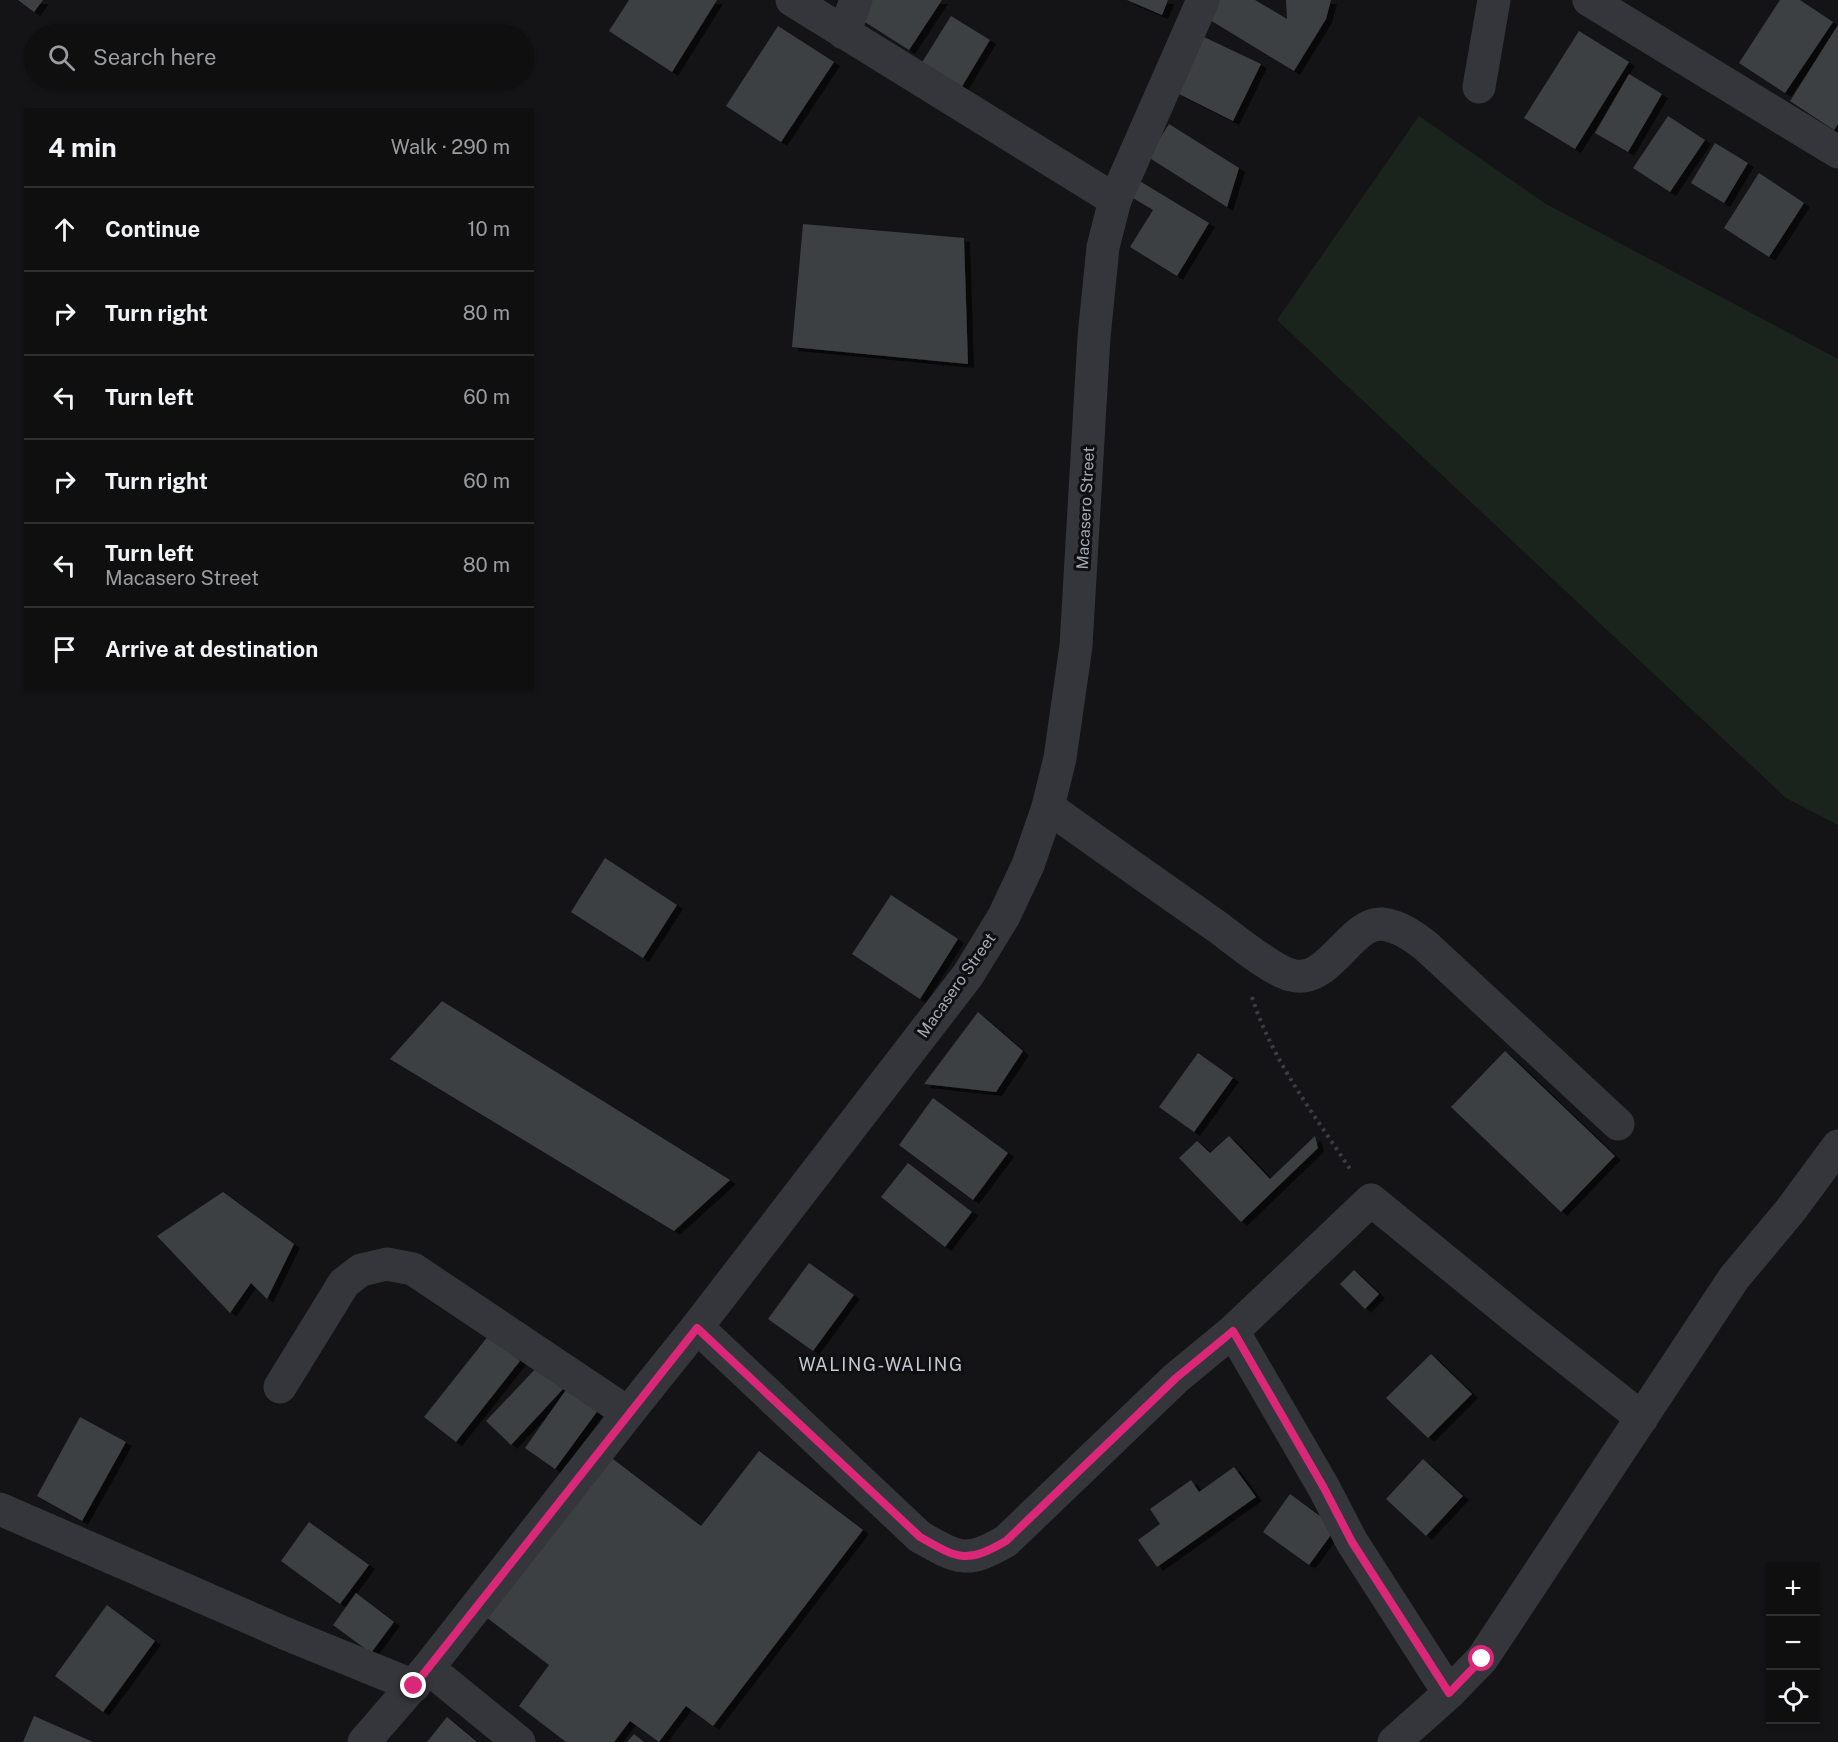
<!DOCTYPE html>
<html lang="en">
<head>
<meta charset="utf-8">
<style>
  :root { --surface:#0f0f10; --page:#181819; --text:#f1f3f6; --muted:#9b9c9f; --line:#2f2f30 }
  body { margin:0; font-family:"Public Sans",sans-serif; background:var(--page); color:var(--text) }
  .controls { position:absolute; right:18px; bottom:18px; display:grid; overflow:hidden; border-radius:0px; box-shadow:0 2px 4px #0004 }
  .controls button { width:54px; height:54px; display:grid; place-items:center; padding:0; border:0; border-bottom:2px solid var(--line); background:var(--surface); color:var(--text); font:30px sans-serif }
  .stop { position:absolute; width:18px; height:18px; margin:-14px; border:4px solid #db2777; border-radius:50%; background:#fff }
  .stop.end { background:#db2777; border-color:#fff; box-shadow:0 2px 6px #0008 }
  .list { margin:0; padding:0; list-style:none }
  h2 { display:flex; justify-content:space-between; align-items:center; height:78px; margin:0; padding:0 24px; font-size:26px }
  h2 small { font-size:20px; font-weight:400; color:var(--muted) }
  .list li { display:grid; grid-template-columns:39px 1fr auto; gap:18px; align-items:center; box-sizing:border-box; height:84px; padding:0 24px; border-top:2px solid var(--line) }
  .list b { display:block; font-size:22px; white-space:nowrap }
  .list p { margin:0; font-size:20px; white-space:nowrap; color:var(--muted) }
  .list em { font-size:20px; font-style:normal; color:var(--muted) }
  .icon { flex:none; width:33px; height:33px; fill:none; stroke:currentColor; stroke-width:2; stroke-linecap:round; stroke-linejoin:round }
  .map { position:relative; flex:none; width:1838px; height:1742px; overflow:hidden }
  .search { position:absolute; background:var(--surface); box-shadow:0 2px 4px #0004; left:24px; top:24px; width:510px; height:66px; display:flex; align-items:center; gap:15px; box-sizing:border-box; padding:0 21px; border-radius:33px; color:var(--muted); font-size:22px }
  .panel { position:absolute; background:var(--surface); box-shadow:0 2px 4px #0004; left:24px; top:108px; width:510px; height:582px; border-radius:0px }
  .map>svg:first-child { display:block }
  .green { fill:#1b241c }
  .building { fill:#3e3f43; filter:url(#shadow) }
  .lines { fill:none; stroke-linecap:round; stroke-linejoin:round }
  .path { stroke:#3a3d42; stroke-width:4; stroke-dasharray:3 4.5; stroke-linecap:butt }
  .minor { stroke:#34363b; stroke-width:33 }
  .tertiary { stroke:#34363b; stroke-width:33 }
  .route { stroke:#db2777; stroke-width:8 }
  .labels { text-anchor:middle; stroke-width:6; stroke-linejoin:round; paint-order:stroke }
  .street-label { font-size:16px; fill:#a4aab7; stroke:#0f0f11 }
  .neighbourhood-label { font-size:18px; letter-spacing:1.5px; fill:#c5c9d3; stroke:#0f0f11 }
</style>
</head>
<body>
<div class="map">
<svg width="1838" height="1742" viewBox="0 0 1838 1742">
  <defs>
    <filter id="shadow"><feDropShadow dx="6" dy="4" stdDeviation="0" flood-color="#0009"/></filter>
  </defs>
  <rect width="100%" height="100%" fill="#141416"/>
  <path class="green" d="M1419,116L1546,204L1838,359V825L1786,798L1277,320Z"/>
  <path class="building" d="M18,0H43L34,12Z
    M629,0H717L672,72L609,31Z
    M868,0H942L909,50L857,17Z
    M1127,0H1168L1162,15Z
    M1217,0H1255L1287,19L1286,0H1331L1326,19L1294,71L1210,20Z
    M1780,0H1800L1833,22L1785,93L1739,63Z
    M951,16L990,40L961,88L921,64Z
    M1838,25V124L1834,130L1790,101Z
    M778,26L834,62L781,142L726,106Z
    M1579,31L1629,62L1575,149L1524,118Z
    M1204,37L1261,64L1233,121L1177,93Z
    M1629,74L1662,94L1628,152L1595,133Z
    M1668,116L1705,140L1670,192L1633,168Z
    M1169,124L1239,168L1227,207L1148,157Z
    M1715,143L1748,163L1724,203L1691,183Z
    M1759,173L1804,203L1769,257L1724,228Z
    M1138,180L1209,223L1177,276L1130,247L1153,210L1128,195Z
    M803,224L964,238L968,364L792,347Z
    M605,858L677,905L643,958L571,912Z
    M891,895L958,939L920,999L852,954Z
    M442,1001L730,1180L674,1231L390,1059Z
    M978,1012L1023,1051L996,1092L924,1084Z
    M1505,1051L1615,1156L1561,1212L1451,1107Z
    M1198,1053L1233,1078L1194,1132L1159,1107Z
    M933,1098L1008,1153L973,1200L899,1145Z
    M1229,1136L1270,1179L1315,1136L1318,1148L1241,1222L1179,1158L1197,1141L1210,1153Z
    M908,1163L972,1212L945,1247L881,1197Z
    M223,1192L294,1244L267,1299L251,1283L230,1313L157,1236Z
    M809,1263L854,1295L813,1351L768,1319Z
    M1354,1270L1379,1294L1365,1309L1340,1284Z
    M489,1335L520,1361L456,1442L424,1417Z
    M1431,1354L1472,1394L1428,1438L1386,1398Z
    M538,1366L563,1389L511,1445L486,1421Z
    M568,1387L599,1409L555,1469L525,1448Z
    M80,1417L126,1442L82,1521L37,1496Z
    M759,1451L863,1530L713,1726L686,1706L659,1742L630,1721L614,1742H566L519,1706L549,1665L486,1617L609,1456L701,1526Z
    M1423,1459L1463,1496L1426,1536L1386,1499Z
    M1234,1467L1256,1497L1157,1567L1138,1540L1160,1524L1150,1509L1191,1480L1199,1492Z
    M1290,1494L1336,1528L1309,1565L1263,1532Z
    M309,1522L369,1565L340,1604L281,1561Z
    M356,1593L394,1622L371,1653L333,1625Z
    M107,1605L155,1641L103,1712L55,1676Z
    M34,1716L93,1742H23Z
    M447,1717L477,1742H427Z
    M634,1734L644,1742H627Z"/>
  <g class="lines">
    <path class="path" d="M1252,997C1272,1061 1316,1117 1352,1172"/>
    <path class="minor" d="M792,0L1115,200
      M1589,0L1838,152
      M844,33L856,0
      M1479,87L1494,0
      M1048,807C1105,848 1162,888 1219,928C1236,941 1272,970 1291,975C1329,986 1350,922 1382,924C1399,926 1413,936 1426,946L1618,1124
      M697,1327L920,1537C959,1559 967,1564 1006,1541L1176,1378L1233,1331L1371,1200L1518,1320L1642,1418
      M1233,1331L1324,1488L1352,1542L1449,1693
      M280,1387L344,1283L361,1270L387,1264L413,1269L628,1413
      M0,1509L289,1635L414,1686
      M428,1668L519,1742
      M1394,1742L1449,1693L1482,1659L1734,1278L1790,1211L1838,1146"/>
    <path class="tertiary" d="M364,1742L428,1668L628,1413L697,1327L968,975L1004,916L1028,865L1048,807L1060,758L1076,646L1094,337L1103,247L1115,200L1203,0"/>
  </g>
  <g class="lines">
    <path class="route" d="M414,1686L697,1328L920,1537C959,1559 966,1564 1006,1541L1176,1378L1233,1331L1324,1488L1352,1542L1449,1693L1482,1659"/>
  </g>
  <g class="labels">
    <g class="street-label">
      <text transform="translate(1085 508) rotate(-87)" y="6">Macasero Street</text>
      <text transform="translate(956 985) rotate(-55)" y="6">Macasero Street</text>
    </g>
    <g class="neighbourhood-label">
      <text x="881" y="1371">WALING-WALING</text>
    </g>
  </g>
</svg>
<div class="controls">
<button>+</button>
<button>−</button>
<button><svg class="icon" aria-label="locate" viewBox="0 0 24 24"><circle cx="12" cy="12" r="6"/><path d="M12 2v4M12 18v4M2 12h4M18 12h4"/></svg></button>
</div>
<div class="stop" style="left:1482px;top:1659px"></div>
<div class="stop end" style="left:414px;top:1686px"></div>
<div class="search"><svg class="icon" aria-label="search" viewBox="0 0 24 24"><circle cx="10" cy="10" r="6"/><path d="M15 15l6 6"/></svg>Search here</div>
<section class="panel">
<h2>4 min<small>Walk · 290 m</small></h2>
<ul class="list">
<li><svg class="icon" aria-label="ahead" viewBox="0 0 24 24"><path d="M12 20V5M6 11l6-6 6 6"/></svg><div><b>Continue</b></div><em>10 m</em></li>
<li><svg class="icon" aria-label="right" viewBox="0 0 24 24"><path d="M7 20v-9h11M14 6l5 5-5 5"/></svg><div><b>Turn right</b></div><em>80 m</em></li>
<li><svg class="icon" aria-label="left" viewBox="0 0 24 24"><path d="M17 20v-9H6M10 6l-5 5 5 5"/></svg><div><b>Turn left</b></div><em>60 m</em></li>
<li><svg class="icon" aria-label="right" viewBox="0 0 24 24"><path d="M7 20v-9h11M14 6l5 5-5 5"/></svg><div><b>Turn right</b></div><em>60 m</em></li>
<li><svg class="icon" aria-label="left" viewBox="0 0 24 24"><path d="M17 20v-9H6M10 6l-5 5 5 5"/></svg><div><b>Turn left</b><p>Macasero Street</p></div><em>80 m</em></li>
<li><svg class="icon" aria-label="arrive" viewBox="0 0 24 24"><path d="M6 21V4h12l-3 4 3 4H6"/></svg><div><b>Arrive at destination</b></div></li>
</ul>
</section>
</div>
</body>
</html>
